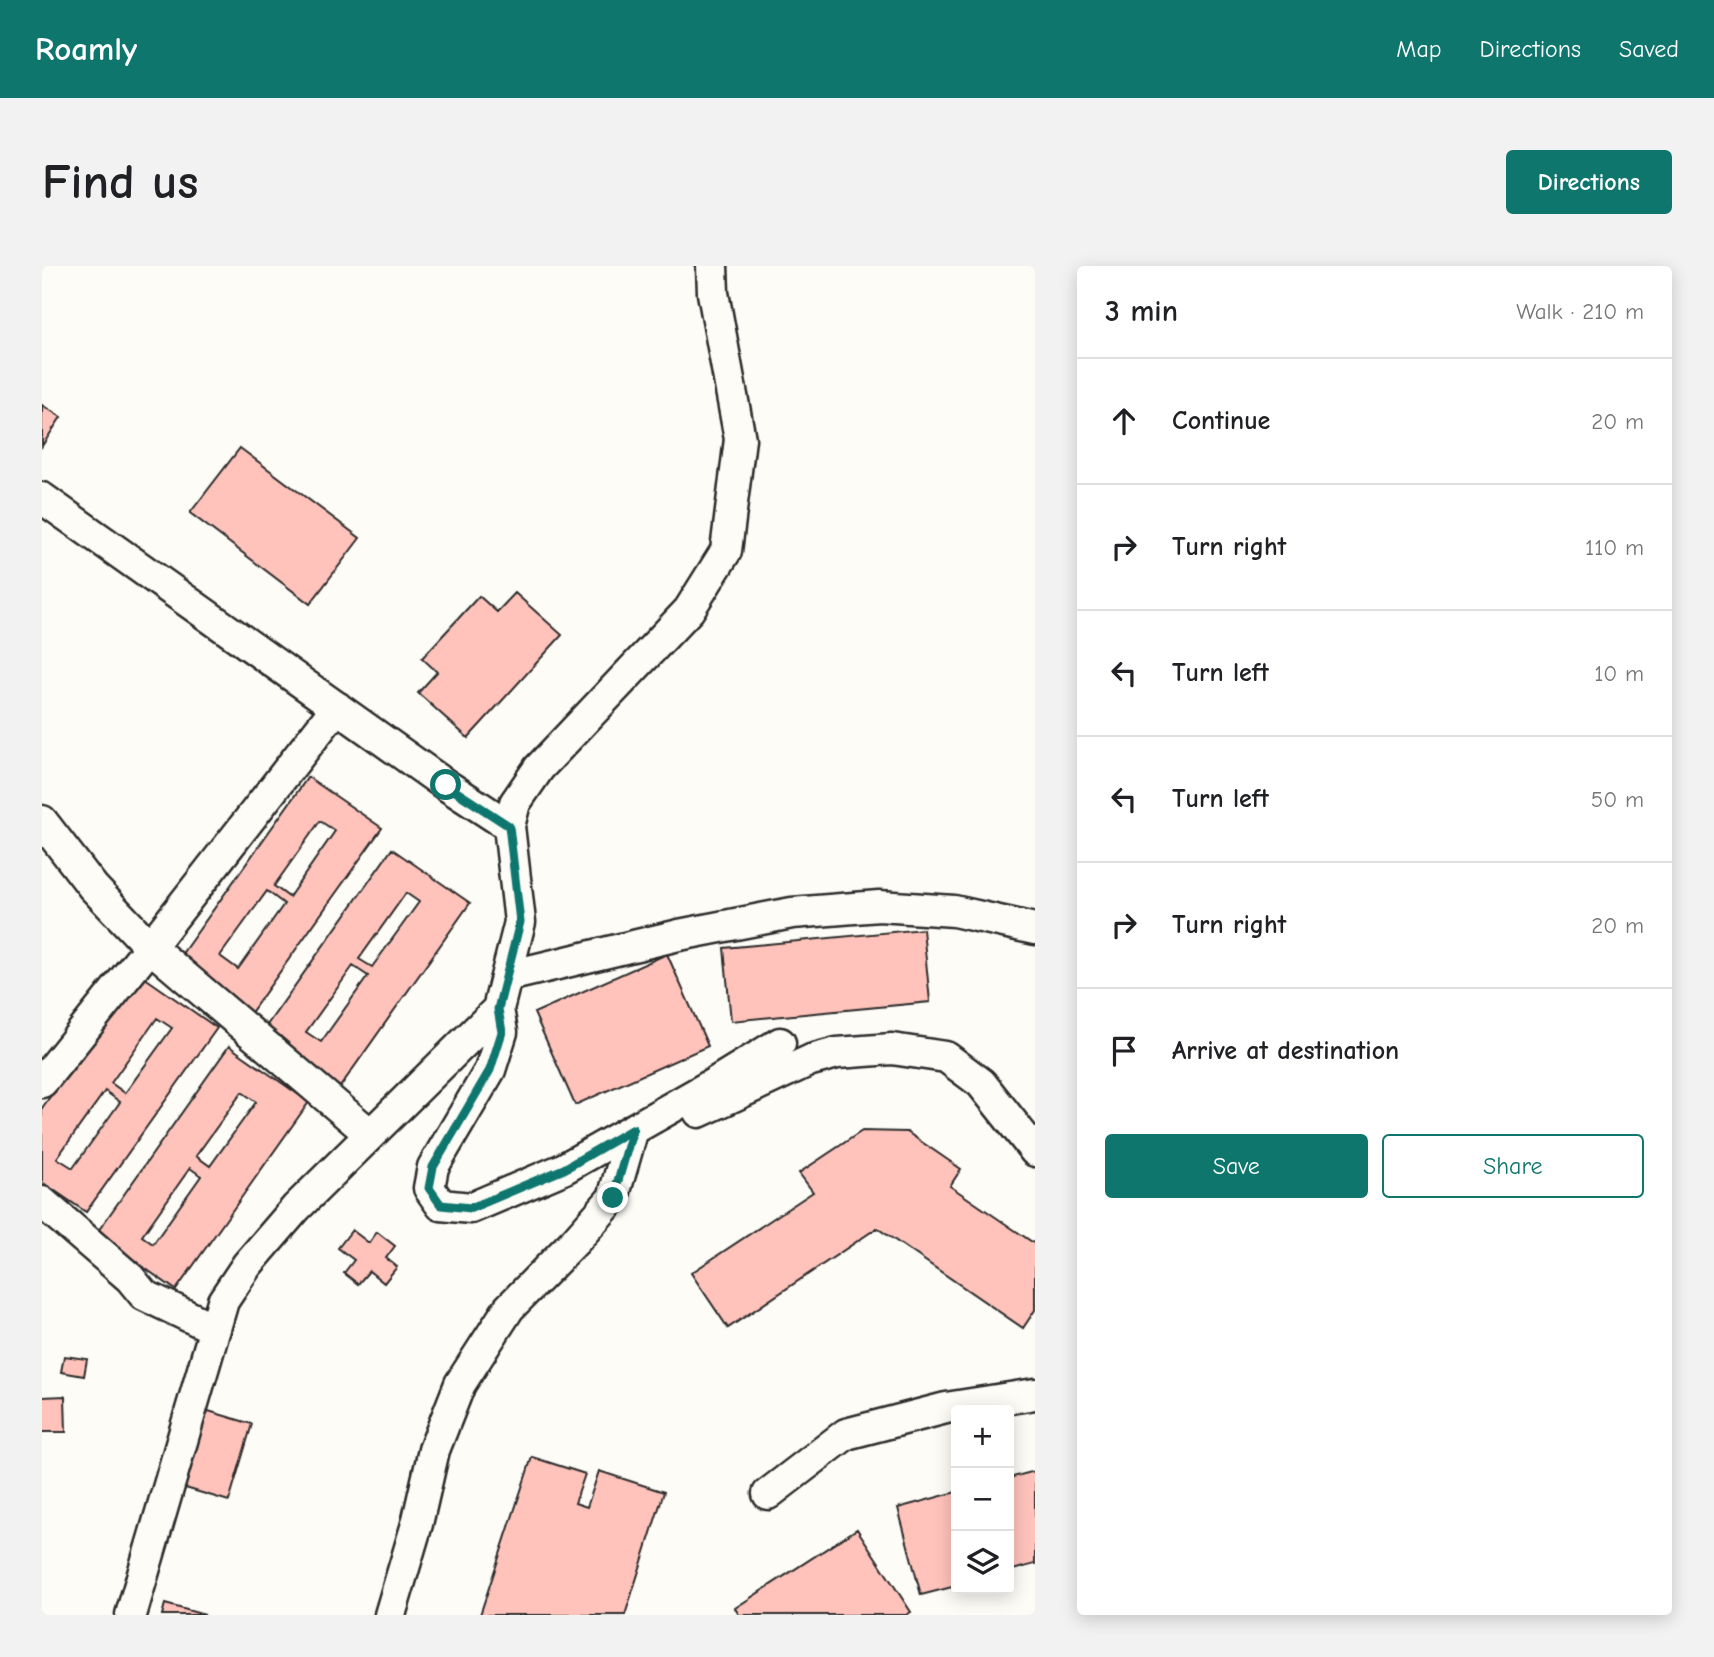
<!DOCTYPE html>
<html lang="en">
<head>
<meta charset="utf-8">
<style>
  :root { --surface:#fff; --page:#f2f2f2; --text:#202124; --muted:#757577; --line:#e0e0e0; --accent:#0f766e }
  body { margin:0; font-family:"Comic Neue",sans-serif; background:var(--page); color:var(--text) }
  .controls { position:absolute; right:21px; bottom:21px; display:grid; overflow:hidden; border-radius:7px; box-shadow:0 4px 18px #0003 }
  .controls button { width:63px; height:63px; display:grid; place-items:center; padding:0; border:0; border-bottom:2px solid var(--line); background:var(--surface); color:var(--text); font:35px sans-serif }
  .stop { position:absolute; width:21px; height:21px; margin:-16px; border:5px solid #0f766e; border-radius:50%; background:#fff }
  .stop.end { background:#0f766e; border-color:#fff; box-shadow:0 2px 7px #0008 }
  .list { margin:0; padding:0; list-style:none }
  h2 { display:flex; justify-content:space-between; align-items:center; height:91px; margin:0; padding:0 28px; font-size:30px }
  h2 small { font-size:23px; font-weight:400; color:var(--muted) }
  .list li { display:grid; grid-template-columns:46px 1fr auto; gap:21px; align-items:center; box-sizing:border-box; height:126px; padding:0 28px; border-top:2px solid var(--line) }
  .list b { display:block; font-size:26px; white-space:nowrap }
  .list em { font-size:23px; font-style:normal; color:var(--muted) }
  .actions { display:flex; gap:14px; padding:21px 28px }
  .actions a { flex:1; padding:16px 0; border:2px solid var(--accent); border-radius:7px; text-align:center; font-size:24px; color:var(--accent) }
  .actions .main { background:var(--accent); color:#fff }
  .icon { flex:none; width:38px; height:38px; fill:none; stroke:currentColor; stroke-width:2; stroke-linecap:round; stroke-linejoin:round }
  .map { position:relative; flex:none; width:993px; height:1349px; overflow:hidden; border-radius:7px }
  header { display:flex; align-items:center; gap:42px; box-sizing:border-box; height:98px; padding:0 35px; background:var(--accent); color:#fff }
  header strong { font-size:33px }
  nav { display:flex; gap:38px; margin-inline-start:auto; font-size:24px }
  .intro { display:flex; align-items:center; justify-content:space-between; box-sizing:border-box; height:168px; padding:0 42px }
  h1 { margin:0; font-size:49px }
  .button { padding:18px 32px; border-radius:7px; background:var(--accent); color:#fff; font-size:24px; font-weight:700 }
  main { display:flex; gap:42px; padding:0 42px }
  aside { flex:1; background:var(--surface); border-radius:7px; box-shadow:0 4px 18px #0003 }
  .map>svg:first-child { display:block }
  .building { fill:#ffc3bb; stroke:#2b2b2b; stroke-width:2; fill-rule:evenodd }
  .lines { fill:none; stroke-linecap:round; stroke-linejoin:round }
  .minor-casing { stroke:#2b2b2b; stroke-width:35 }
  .minor { stroke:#fdfcf7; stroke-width:30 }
  .route { stroke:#0f766e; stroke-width:9 }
</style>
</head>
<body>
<header>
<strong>Roamly</strong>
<nav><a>Map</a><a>Directions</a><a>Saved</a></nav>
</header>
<div class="intro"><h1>Find us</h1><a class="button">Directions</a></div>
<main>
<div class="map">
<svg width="993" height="1349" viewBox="0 0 993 1349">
  <rect width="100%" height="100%" fill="#fdfcf7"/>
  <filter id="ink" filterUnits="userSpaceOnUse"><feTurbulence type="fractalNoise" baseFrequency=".0143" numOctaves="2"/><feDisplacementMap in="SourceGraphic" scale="14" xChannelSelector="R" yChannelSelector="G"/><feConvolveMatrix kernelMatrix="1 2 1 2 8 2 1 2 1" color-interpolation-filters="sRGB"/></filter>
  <g filter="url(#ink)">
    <path class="building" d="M0,139L19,151L0,180Z
      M198,182L318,272L268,338L148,247Z
      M473,327L520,369L426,472L376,427L395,406L380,392L437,330L455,346Z
      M266,511L340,562L208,748L134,696ZM278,555L293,565L247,631L232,620ZM225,625L242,638L196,703L178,690Z
      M350,583L428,637L298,821L220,766ZM364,627L377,636L330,701L317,693ZM311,700L326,710L279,776L264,766Z
      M881,663L888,736L689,755L682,682Z
      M625,688L666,780L533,839L492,747Z
      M96,707L175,762L44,946L0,916V842ZM115,752L130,762L83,827L69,817ZM63,825L78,836L31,902L15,892Z
      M187,780L267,836L134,1024L54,968ZM200,826L214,836L168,900L154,890ZM148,902L159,910L111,978L100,970Z
      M820,865L865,866L919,903L908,920L993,978V1044L981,1062L835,962L686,1062L649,1007L771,926L757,907Z
      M310,964L327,977L335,966L353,980L344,992L355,1001L342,1017L327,1005L316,1018L302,1007L312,994L296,982Z
      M22,1090L45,1093L42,1110L19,1106Z
      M23,1130L24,1166H0V1131Z
      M163,1144L210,1158L187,1235L140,1221Z
      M490,1191L543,1208L533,1237L545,1241L557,1205L622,1226L583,1349H438Z
      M993,1205V1298L967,1305V1212Z
      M914,1226V1320L879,1329L856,1242Z
      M815,1263L869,1346L864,1349H697L693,1342Z
      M123,1338L163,1349H120Z"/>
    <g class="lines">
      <g class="minor-casing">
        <path id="minor" d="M0,232L404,519L467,560
          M0,555L51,621L108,681L295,441
          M466,710L637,669L750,647L837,640L912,645L993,663
          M456,743L460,766L448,804L391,901L387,922L399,939L429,942L521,903L671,818L738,777
          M0,816L108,681L328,868
          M657,846L769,794L795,787L850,783L904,791L939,817L993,885
          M0,936L88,1012L102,1029L173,1063
          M726,1228L804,1168L904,1142L993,1128
          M89,1349L181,1035L205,999L254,942L456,743L478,656L467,560L473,537L497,502L647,344L684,285L698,173L671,27L670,0
          M348,1349L375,1258L392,1184L418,1118L467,1042L534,974L571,932L591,863"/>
      </g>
      <use href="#minor" class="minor"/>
    </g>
  </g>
  <g class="lines" filter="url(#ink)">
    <path class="route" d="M404,519L467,560L478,656L456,743L460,766L448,804L391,901L387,922L399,939L429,942L522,903L591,863L571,932"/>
  </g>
</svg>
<div class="controls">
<button>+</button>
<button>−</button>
<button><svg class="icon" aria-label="layers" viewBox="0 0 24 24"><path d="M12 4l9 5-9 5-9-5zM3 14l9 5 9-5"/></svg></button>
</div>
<div class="stop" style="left:404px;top:519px"></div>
<div class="stop end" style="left:571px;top:932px"></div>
</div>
<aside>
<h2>3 min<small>Walk · 210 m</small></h2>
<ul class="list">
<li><svg class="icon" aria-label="ahead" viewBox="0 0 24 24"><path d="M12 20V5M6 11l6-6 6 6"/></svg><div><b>Continue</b></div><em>20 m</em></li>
<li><svg class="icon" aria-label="right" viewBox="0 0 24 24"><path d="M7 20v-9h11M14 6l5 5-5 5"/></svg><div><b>Turn right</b></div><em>110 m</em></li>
<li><svg class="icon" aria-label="left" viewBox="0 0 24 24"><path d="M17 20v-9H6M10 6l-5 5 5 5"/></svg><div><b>Turn left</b></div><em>10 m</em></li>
<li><svg class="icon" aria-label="left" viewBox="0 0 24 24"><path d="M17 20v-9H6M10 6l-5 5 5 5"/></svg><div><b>Turn left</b></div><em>50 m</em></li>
<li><svg class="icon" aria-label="right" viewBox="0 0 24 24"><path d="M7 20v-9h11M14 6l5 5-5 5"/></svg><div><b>Turn right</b></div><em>20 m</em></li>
<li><svg class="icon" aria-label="arrive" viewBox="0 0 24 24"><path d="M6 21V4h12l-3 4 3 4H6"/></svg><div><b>Arrive at destination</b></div></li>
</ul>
<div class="actions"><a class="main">Save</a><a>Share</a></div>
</aside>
</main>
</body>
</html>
